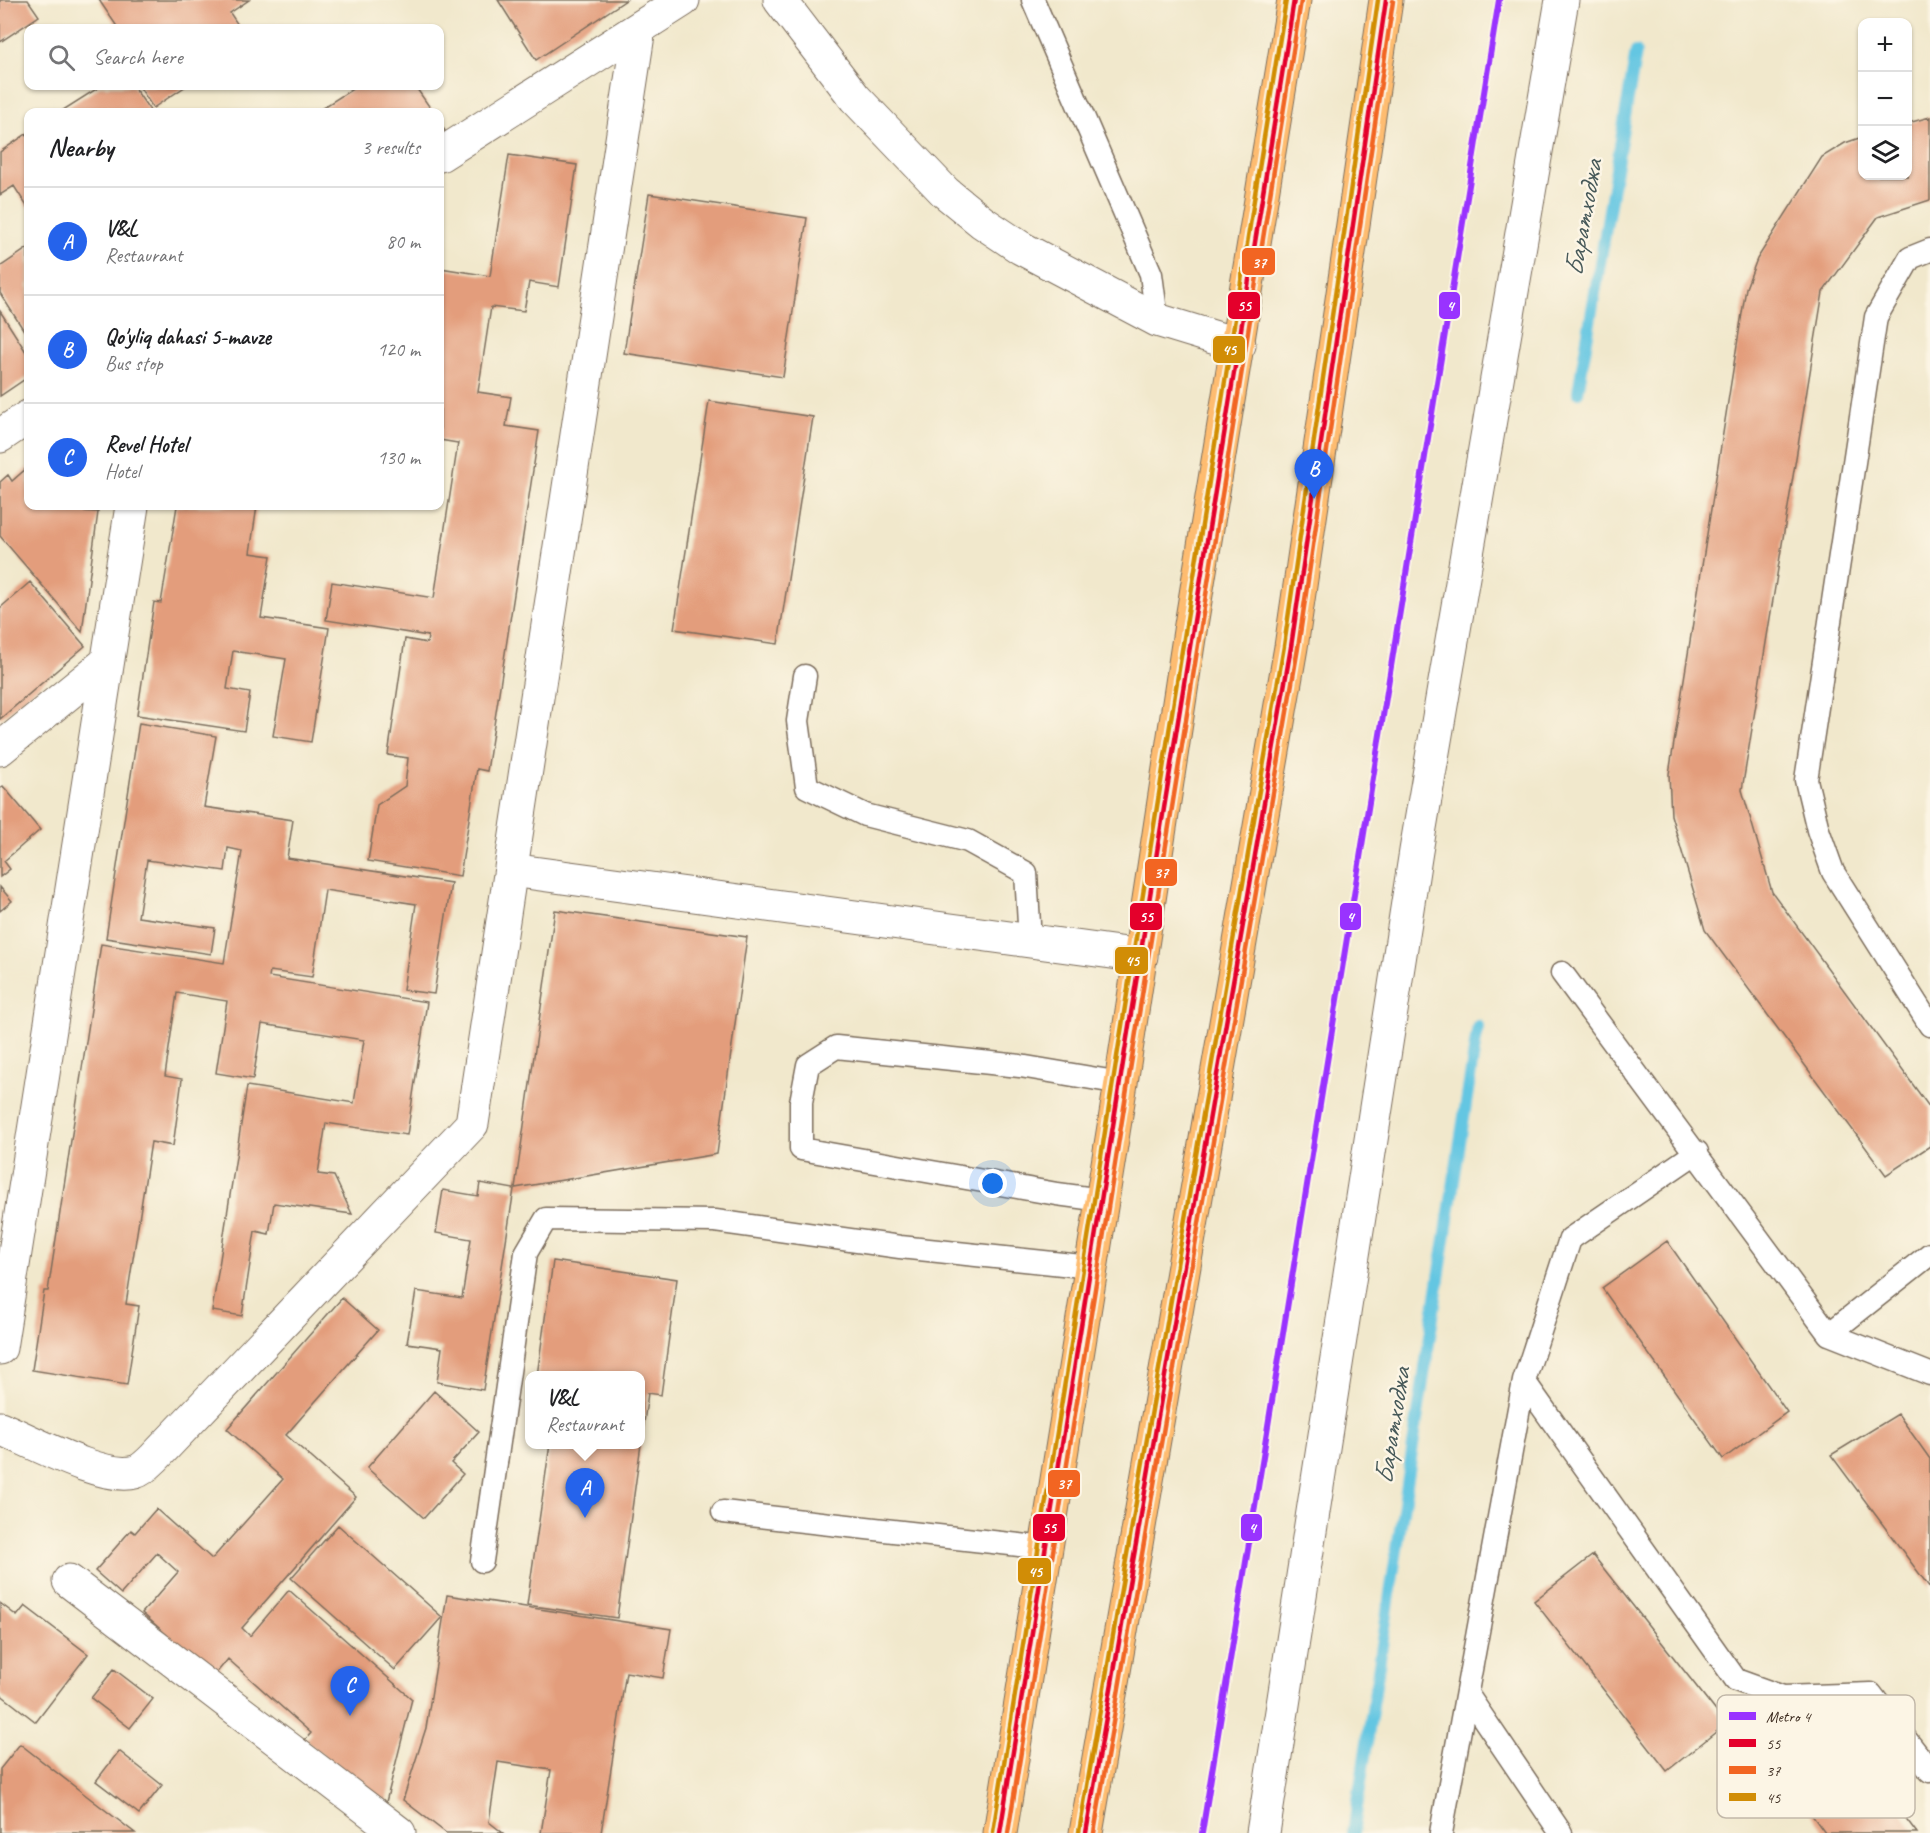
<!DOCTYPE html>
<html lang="en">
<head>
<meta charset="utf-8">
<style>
  :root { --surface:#fff; --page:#f6f6f6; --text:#202124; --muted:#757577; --line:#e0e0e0; --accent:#2563eb }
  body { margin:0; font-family:Caveat,sans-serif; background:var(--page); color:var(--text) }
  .controls { position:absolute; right:18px; top:18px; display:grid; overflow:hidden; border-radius:12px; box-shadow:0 2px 4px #0004 }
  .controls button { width:54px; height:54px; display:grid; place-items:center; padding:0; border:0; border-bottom:2px solid var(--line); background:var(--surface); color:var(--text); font:30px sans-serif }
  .you { position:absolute; left:993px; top:1184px; width:21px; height:21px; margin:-15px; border:4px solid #fff; border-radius:50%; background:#1a73e8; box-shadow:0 0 0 9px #1a73e833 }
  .badge { display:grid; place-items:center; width:39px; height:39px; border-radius:50%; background:var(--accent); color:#fff; font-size:20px; font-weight:700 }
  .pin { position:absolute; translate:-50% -50px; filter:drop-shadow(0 2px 3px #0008) }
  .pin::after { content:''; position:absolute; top:32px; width:21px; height:18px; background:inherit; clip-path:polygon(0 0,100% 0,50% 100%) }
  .popup { position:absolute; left:525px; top:1371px; width:120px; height:78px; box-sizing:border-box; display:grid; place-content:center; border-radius:12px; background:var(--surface); filter:drop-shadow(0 2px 4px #0005); font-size:20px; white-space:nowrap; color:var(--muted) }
  .popup b { font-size:22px; color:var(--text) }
  .popup::after { content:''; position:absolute; left:50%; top:100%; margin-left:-12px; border:12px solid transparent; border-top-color:var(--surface) }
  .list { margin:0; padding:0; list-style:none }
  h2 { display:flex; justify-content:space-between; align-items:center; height:78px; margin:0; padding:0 24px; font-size:26px }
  h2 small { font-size:20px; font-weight:400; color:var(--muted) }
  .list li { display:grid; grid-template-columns:39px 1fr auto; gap:18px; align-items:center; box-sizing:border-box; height:108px; padding:0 24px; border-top:2px solid var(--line) }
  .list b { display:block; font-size:22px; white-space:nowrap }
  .list p { margin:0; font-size:20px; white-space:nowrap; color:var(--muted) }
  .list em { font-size:20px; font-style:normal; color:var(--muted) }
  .icon { flex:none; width:33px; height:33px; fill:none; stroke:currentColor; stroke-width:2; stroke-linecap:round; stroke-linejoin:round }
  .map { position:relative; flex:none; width:1930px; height:1833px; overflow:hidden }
  .search { position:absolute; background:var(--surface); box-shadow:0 2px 4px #0004; left:24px; top:24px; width:420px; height:66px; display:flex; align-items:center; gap:15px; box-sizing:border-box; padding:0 21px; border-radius:12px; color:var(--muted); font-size:22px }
  .panel { position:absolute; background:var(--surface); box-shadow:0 2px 4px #0004; left:24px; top:108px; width:420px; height:402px; border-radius:12px }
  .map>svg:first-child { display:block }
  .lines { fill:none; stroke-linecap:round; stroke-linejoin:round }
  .stream { stroke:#64c6e2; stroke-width:12 }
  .building { fill:#e39d7c }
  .lane-casing { stroke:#7b6c5b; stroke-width:25 }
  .street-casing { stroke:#7b6c5b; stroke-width:35 }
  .highway-casing { stroke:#7b6c5b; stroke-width:35 }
  .lane { stroke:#fff; stroke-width:22 }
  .street { stroke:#fff; stroke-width:33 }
  .highway { stroke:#febc70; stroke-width:33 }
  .bus-1-casing { stroke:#fcf5e5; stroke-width:9 }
  .bus-2-casing { stroke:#fcf5e5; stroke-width:9 }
  .bus-3-casing { stroke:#fcf5e5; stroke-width:9 }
  .bus-1 { stroke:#e4002b; stroke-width:4.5 }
  .bus-2 { stroke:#f26522; stroke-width:4.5 }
  .bus-3 { stroke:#d18d06; stroke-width:4.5 }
  .metro-1-casing { stroke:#fcf5e5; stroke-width:10 }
  .metro-1 { stroke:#93f; stroke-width:6 }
  .labels { text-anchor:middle; stroke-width:5; stroke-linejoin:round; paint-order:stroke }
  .water-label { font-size:27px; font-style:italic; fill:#475959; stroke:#fcf5e5 }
  .key { fill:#fcf5e5; stroke:#c2b8a9; stroke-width:1.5 }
  .key-label { font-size:16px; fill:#3b2a1e }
  .line-badge { stroke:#fcf5e5; stroke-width:2 }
  .badge-label { font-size:16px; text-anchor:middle; font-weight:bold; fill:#fff }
</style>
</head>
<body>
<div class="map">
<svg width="1930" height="1833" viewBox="0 0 1930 1833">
  <rect width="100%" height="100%" fill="#fcf5e5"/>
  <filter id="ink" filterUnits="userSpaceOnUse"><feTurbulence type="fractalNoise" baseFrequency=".0167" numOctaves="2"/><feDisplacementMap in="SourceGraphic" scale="12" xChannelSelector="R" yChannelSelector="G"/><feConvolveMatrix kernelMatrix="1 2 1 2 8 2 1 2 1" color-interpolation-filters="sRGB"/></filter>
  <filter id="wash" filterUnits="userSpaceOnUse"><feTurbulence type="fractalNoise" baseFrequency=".008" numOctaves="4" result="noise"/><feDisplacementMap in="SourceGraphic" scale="24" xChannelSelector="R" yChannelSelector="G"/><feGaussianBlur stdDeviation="1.35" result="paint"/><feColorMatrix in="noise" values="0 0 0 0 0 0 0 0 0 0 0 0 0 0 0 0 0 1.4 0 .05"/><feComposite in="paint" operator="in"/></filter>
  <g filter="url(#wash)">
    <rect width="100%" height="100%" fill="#f1e8cc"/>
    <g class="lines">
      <path class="stream" d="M1578,392L1636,52
        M1353,1833L1478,1026"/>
    </g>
    <g id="blocks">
      <path class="building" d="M0,0H28L39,16L0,42Z
        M99,0H249L230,13L240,28H118Z
        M498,0H626L536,60Z
        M101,86H133L151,112H60Z
        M139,86H186L153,108Z
        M357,86H415L433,112H316Z
        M1930,117V200L1878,217L1823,292L1742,790L1772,892L1930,1108V1146L1886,1175L1705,930L1671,815L1669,774L1746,288L1757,259L1822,157L1845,143L1862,137V176H1908V123Z
        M440,123L448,136L440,141Z
        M28,133V208L14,186L0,195V152Z
        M509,155L577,165L559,287L529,282L524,311L491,307L478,392L511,397L506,426L539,431L487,771L477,769L460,876L368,861L377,805L405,786L408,758L388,755L405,639L427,643L428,636L326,620L332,582L434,598L458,443L440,440V268L490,276Z
        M649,194L807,218L783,377L624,353Z
        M28,248V337L0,293V267Z
        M0,311L28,355V377L0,396Z
        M709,401L813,417L778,644L674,629Z
        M28,467V506H75L80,511L98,512L82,632L0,536V482L8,475L12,481Z
        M177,506H257L250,553L271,556L261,618L329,628L311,742L273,736L286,659L233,651L227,689L250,693L244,731L137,715L154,602L161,603Z
        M30,582L85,646L0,719V608Z
        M139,723L216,736L204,807L293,820L287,858L451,883L434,994L403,990L416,904L325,890L312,977L270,971L269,977L427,1002L407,1135L326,1123L318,1174L334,1176L352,1214L274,1203L269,1234L255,1231L242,1316L212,1311L247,1086L354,1103L364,1040L262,1024L253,1079L216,1073L227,1001L177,993L165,1076L182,1079L173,1146L151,1142L126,1304L139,1306L127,1385L32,1370L44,1291H48L101,944L224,963L242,851L228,848L225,871L147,860L138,917L215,928L211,954L106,938Z
        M3,786L40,830L4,861L10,869L0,877V789Z
        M0,887L12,901L0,911Z
        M555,910L747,937L717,1154L515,1188Z
        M480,1183L514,1189L483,1390L437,1382L442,1348L407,1343L416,1291L462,1298L471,1239L436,1233L443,1190L478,1196Z
        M1667,1241L1787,1412L1723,1459L1602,1288Z
        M553,1261L677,1279L661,1395L648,1393L642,1437L640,1376H537Z
        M342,1298L378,1330L286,1435L356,1497L242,1628L250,1636L289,1590L412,1699L384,1810L305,1740L311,1733L228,1659L214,1676L142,1613L178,1572L157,1553L121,1594L95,1571L131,1530L135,1533L156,1509L212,1559L283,1479L227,1429Z
        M434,1391L479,1432L451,1463L463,1474L424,1518L367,1468Z
        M1898,1414L1930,1459V1588L1831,1455Z
        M550,1444H641L617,1618L527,1605Z
        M338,1525L442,1617L395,1670L291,1578Z
        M1593,1555L1726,1724L1667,1771L1534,1601Z
        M447,1595L671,1629L663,1678L626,1672L601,1833H541L551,1770L498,1762L489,1822L503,1833H446L403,1800L426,1728Z
        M0,1603L17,1616L25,1606L88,1654L36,1722L0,1694Z
        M114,1669L153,1699L130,1728L91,1698Z
        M1837,1728L1877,1780L1917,1833H1825L1777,1767Z
        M20,1744L83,1793L135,1833H0V1769Z
        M119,1751L162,1785L139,1814L96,1781Z"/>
    </g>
  </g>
  <g filter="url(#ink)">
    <use href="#blocks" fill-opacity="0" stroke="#7b6c5b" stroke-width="1.5"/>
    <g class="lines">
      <g class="lane-casing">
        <path id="lane" d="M1033,0L1151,274L1157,320
          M1930,250L1910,258L1876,317L1806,780L1818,830L1833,872L1930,1025
          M805,676L798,721L807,787L865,815L968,841L1026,873L1030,941
          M1562,973L1829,1334L1930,1374
          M1102,1200L1057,1194L801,1149V1102L808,1065L836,1047L1020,1066L1121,1083
          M1829,1334L1930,1254
          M1524,1381L1736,1680L1783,1697L1871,1694L1930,1771
          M723,1512L1046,1548
          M482,1561L526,1253L546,1219L715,1221L900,1247L1091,1267
          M1467,1694L1561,1833
          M1441,1833L1524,1381L1570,1239L1697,1152"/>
      </g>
      <g class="street-casing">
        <path id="street" d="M780,0L855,98L945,192L982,222L1021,248L1157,320L1239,345
          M440,155L683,0
          M0,436L28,417
          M0,749L107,662
          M511,870L1141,956
          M0,1348L132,506
          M0,1428C31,1441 104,1481 135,1472C142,1470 149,1463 154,1458L472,1124L639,28
          M69,1581L399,1833
          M1263,1833L1416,851L1562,0"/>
      </g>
      <g class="highway-casing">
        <path id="highway" d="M1000,1833L1121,1083L1190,631L1294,0
          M1086,1833L1291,647L1386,0"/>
      </g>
      <use href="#lane" class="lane"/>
      <use href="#street" class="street"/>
      <use href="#highway" class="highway"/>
      <g class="bus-1-casing">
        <path id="bus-1" d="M1000,1833C1099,1222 1193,611 1294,0
          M1086,1833L1291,647L1386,0"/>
      </g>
      <g class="bus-2-casing">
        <path id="bus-2" d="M1008,1833C1106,1222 1201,611 1301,1
          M1094,1833L1298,648L1393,1"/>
      </g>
      <g class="bus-3-casing">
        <path id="bus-3" d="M993,1832C1091,1221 1186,610 1286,0
          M1079,1832L1284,646L1378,0"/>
      </g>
      <use href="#bus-1" class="bus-1"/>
      <use href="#bus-2" class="bus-2"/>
      <use href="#bus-3" class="bus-3"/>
      <g class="metro-1-casing">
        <path id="metro-1" d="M1202,1833L1499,0"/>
      </g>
      <use href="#metro-1" class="metro-1"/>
    </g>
  </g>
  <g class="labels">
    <g class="water-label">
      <text transform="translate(1583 218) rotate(-80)" y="9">Баратходжа</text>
      <text transform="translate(1392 1426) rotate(-81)" y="9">Баратходжа</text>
    </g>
  </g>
  <rect x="1717" y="1695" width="198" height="123" rx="9" class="key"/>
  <rect x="1729" y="1712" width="27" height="8" fill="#93f"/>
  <rect x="1729" y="1739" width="27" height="8" fill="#e4002b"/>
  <rect x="1729" y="1766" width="27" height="8" fill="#f26522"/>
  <rect x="1729" y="1793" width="27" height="8" fill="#d18d06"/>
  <g class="key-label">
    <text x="1766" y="1722">Metro 4</text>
    <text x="1766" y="1749">55</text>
    <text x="1766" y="1776">37</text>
    <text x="1766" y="1803">45</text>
  </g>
  <g class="line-badge">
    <rect x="1241" y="247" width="35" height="29" rx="6" fill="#f26522"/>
    <rect x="1227" y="291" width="34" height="29" rx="6" fill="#e4002b"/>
    <rect x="1438" y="291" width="23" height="29" rx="6" fill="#93f"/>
    <rect x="1212" y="335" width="34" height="29" rx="6" fill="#d18d06"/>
    <rect x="1144" y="858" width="34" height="29" rx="6" fill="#f26522"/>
    <rect x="1129" y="902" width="34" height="29" rx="6" fill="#e4002b"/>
    <rect x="1339" y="902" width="23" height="29" rx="6" fill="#93f"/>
    <rect x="1114" y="946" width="35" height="29" rx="6" fill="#d18d06"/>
    <rect x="1047" y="1469" width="34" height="29" rx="6" fill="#f26522"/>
    <rect x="1240" y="1513" width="23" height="29" rx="6" fill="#93f"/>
    <rect x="1032" y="1513" width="34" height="29" rx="6" fill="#e4002b"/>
    <rect x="1017" y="1557" width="35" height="28" rx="6" fill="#d18d06"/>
  </g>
  <g class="badge-label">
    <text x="1259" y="268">37</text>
    <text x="1244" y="311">55</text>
    <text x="1450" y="311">4</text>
    <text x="1229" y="355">45</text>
    <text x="1161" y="878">37</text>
    <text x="1146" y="922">55</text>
    <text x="1350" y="922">4</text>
    <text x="1132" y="966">45</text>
    <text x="1064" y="1489">37</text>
    <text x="1252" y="1533">4</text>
    <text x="1049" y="1533">55</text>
    <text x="1035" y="1577">45</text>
  </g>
</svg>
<div class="controls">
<button>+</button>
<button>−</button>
<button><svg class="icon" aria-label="layers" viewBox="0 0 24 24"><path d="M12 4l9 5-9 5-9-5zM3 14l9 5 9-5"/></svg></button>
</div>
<div class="you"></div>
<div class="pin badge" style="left:585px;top:1518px">A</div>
<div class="popup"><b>V&amp;L</b>Restaurant</div>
<div class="pin badge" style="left:1314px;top:499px">B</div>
<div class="pin badge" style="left:350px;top:1716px">C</div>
<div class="search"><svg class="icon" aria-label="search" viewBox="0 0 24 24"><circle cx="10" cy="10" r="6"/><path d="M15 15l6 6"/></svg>Search here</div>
<section class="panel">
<h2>Nearby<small>3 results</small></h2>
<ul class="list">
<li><span class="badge">A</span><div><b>V&amp;L</b><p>Restaurant</p></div><em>80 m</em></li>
<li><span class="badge">B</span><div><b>Qo'yliq dahasi 5-mavze</b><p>Bus stop</p></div><em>120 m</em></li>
<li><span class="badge">C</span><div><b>Revel Hotel</b><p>Hotel</p></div><em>130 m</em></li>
</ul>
</section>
</div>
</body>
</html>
